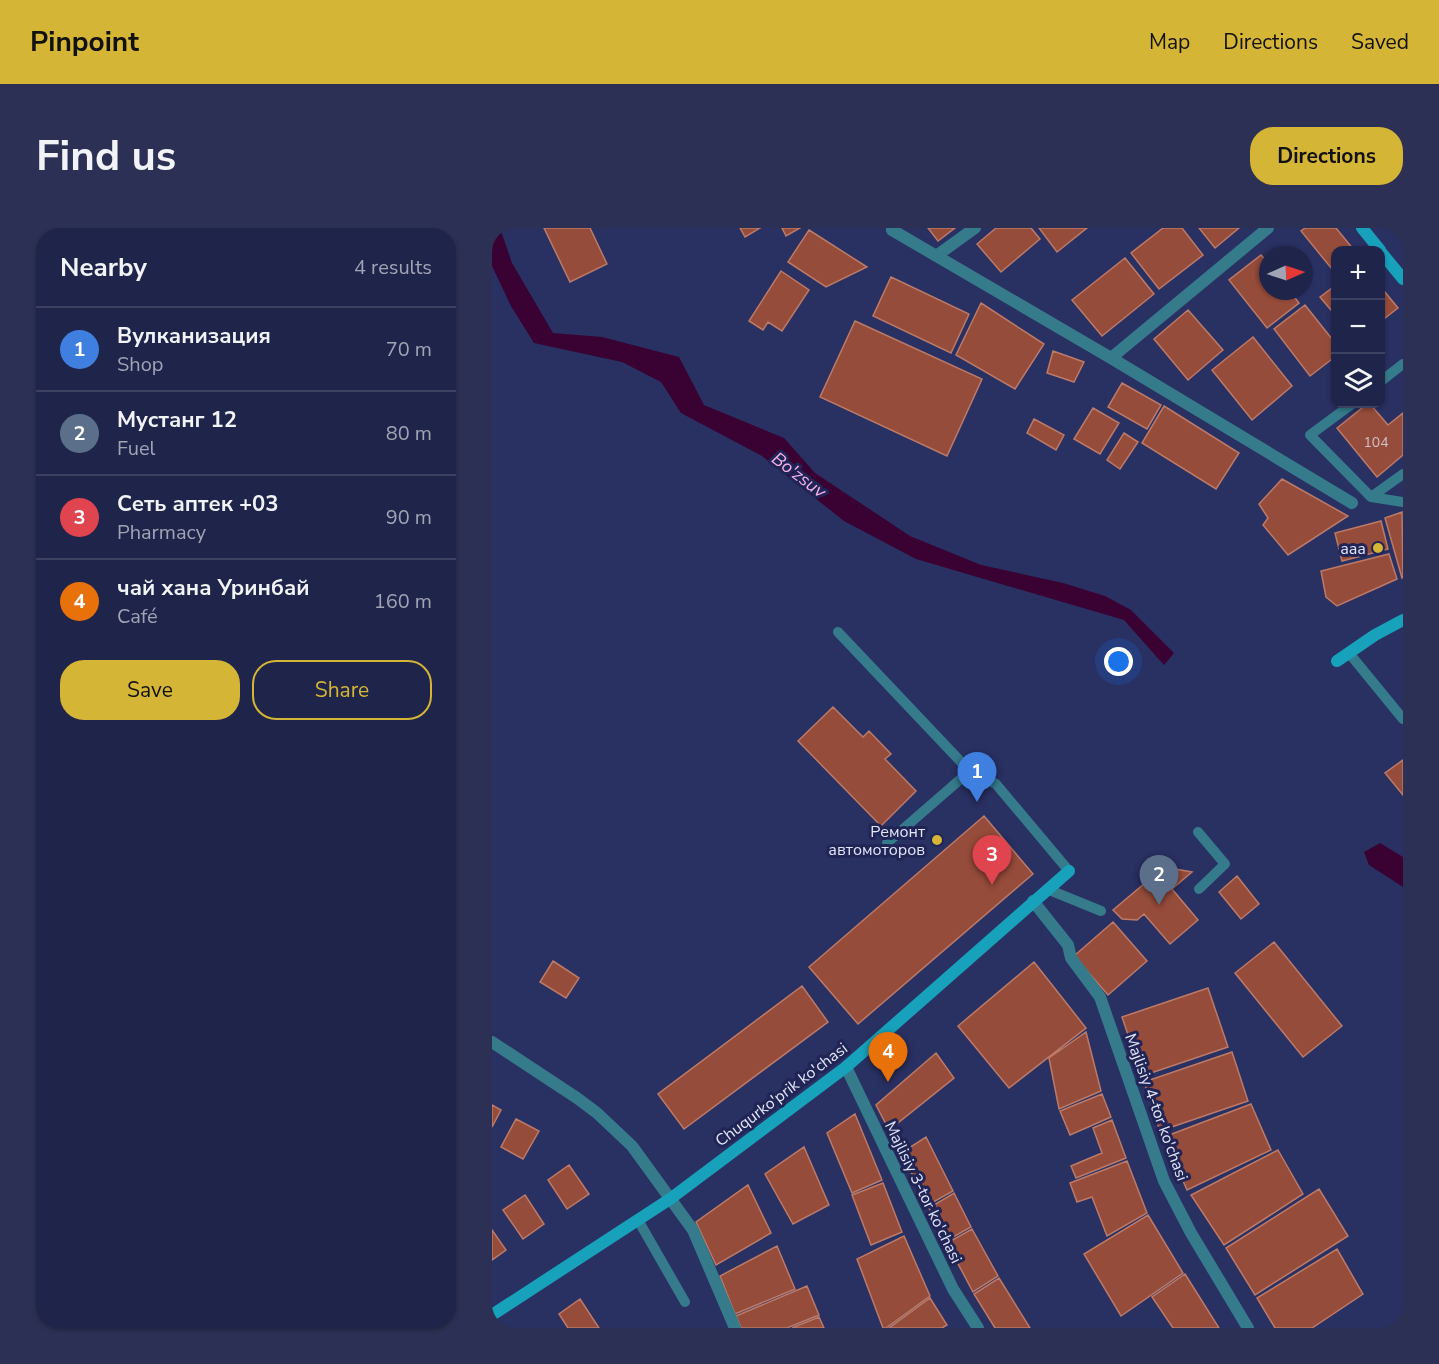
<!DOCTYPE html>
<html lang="en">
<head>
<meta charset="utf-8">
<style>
  :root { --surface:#1f244a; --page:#2c3054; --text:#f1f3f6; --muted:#a1a4b5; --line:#3c4162; --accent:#d5b535 }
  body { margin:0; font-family:"Nunito Sans",sans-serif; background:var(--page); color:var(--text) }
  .controls { position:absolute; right:18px; top:18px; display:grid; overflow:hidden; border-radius:12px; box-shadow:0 2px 4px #0004 }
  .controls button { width:54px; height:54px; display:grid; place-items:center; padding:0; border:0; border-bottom:2px solid var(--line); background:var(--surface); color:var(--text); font:30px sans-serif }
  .compass { position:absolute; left:767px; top:18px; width:54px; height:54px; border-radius:50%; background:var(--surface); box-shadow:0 2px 4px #0004; rotate:87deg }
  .you { position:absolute; left:627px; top:434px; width:21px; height:21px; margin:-15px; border:4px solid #fff; border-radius:50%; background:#1a73e8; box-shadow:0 0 0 9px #1a73e833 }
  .badge { display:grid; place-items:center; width:39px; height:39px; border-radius:50%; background:var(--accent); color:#fff; font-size:20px; font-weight:700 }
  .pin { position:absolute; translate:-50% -50px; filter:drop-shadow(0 2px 3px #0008) }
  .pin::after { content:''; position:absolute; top:32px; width:21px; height:18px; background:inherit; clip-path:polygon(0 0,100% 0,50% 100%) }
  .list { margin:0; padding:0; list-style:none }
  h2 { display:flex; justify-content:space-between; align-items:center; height:78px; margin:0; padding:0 24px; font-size:26px }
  h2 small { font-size:20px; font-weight:400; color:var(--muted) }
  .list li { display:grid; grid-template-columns:39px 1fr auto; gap:18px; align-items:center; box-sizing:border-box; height:84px; padding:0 24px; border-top:2px solid var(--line) }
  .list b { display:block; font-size:22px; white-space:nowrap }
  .list p { margin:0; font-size:20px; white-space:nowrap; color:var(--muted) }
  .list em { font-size:20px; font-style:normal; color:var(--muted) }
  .actions { display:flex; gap:12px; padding:18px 24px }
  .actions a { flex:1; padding:14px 0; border:2px solid var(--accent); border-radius:24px; text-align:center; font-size:21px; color:var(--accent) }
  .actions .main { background:var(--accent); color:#111 }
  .icon { flex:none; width:33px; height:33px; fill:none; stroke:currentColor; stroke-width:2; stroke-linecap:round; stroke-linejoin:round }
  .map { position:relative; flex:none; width:911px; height:1100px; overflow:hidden; border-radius:24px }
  header { display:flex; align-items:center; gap:36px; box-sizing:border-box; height:84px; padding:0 30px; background:var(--accent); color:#111 }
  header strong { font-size:28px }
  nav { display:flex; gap:33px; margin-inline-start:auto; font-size:21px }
  .intro { display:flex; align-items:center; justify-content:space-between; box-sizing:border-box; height:144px; padding:0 36px }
  h1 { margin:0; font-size:42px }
  .button { padding:15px 27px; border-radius:24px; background:var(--accent); color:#111; font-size:21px; font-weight:700 }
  main { display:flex; gap:36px; padding:0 36px }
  aside { flex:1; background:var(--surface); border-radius:24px; box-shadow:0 2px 4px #0004 }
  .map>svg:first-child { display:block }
  .water { fill:#3a0232 }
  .building { fill:#964c3a; stroke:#bc7a69; stroke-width:1.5 }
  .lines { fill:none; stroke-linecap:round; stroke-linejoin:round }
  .lane { stroke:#357b8b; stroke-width:10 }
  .street { stroke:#357b8b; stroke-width:12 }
  .secondary { stroke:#18a1bb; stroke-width:12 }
  .poi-dot { fill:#d5b535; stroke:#202556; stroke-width:2 }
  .labels { text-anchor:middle; stroke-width:6; stroke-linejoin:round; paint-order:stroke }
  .number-label { font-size:14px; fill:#cfc0c9 }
  .poi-label { font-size:16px; fill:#e2e6f9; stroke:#202556; text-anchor:end }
  .street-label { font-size:16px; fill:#e2e6f9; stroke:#202556 }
  .water-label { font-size:18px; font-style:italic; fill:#f8b2e8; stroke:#202556 }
</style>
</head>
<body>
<header>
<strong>Pinpoint</strong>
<nav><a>Map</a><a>Directions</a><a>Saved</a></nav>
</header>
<div class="intro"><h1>Find us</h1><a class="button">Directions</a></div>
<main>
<aside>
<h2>Nearby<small>4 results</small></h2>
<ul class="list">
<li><span class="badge" style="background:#3f7fe0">1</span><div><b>Вулканизация</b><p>Shop</p></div><em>70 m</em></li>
<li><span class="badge" style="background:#5c6f8a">2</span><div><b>Мустанг 12</b><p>Fuel</p></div><em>80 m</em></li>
<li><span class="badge" style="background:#e0444e">3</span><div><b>Сеть аптек +03</b><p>Pharmacy</p></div><em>90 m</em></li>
<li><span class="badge" style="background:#e8710a">4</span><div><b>чай хана Уринбай</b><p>Café</p></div><em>160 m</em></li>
</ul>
<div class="actions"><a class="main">Save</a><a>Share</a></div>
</aside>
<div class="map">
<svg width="911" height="1100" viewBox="0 0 911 1100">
  <rect width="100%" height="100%" fill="#293062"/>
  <path class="water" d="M0,0H8L20,35L61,105L110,109L187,129L212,177L292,210L323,245L418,308L489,337L571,355L613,368L639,382L682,425L672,437L632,392L424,331L352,293L270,228L189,185L169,154L130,134L42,115L19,78L0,38Z
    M888,615L911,629V659L877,637L872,624Z"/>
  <path class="building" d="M52,0H98L115,36L78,54Z
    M248,0H268L253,9Z
    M290,0H308L294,8Z
    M436,0H463L446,13Z
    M504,0H539L548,11L509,44L485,16Z
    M547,0H595L565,24Z
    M671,0H690L711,27L667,61L639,25Z
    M707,0H747L723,20Z
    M813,0H844L862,22H844V46L809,3Z
    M317,2L375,39L334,59L296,34Z
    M769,27L776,35V63H798L807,75L775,100L737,52Z
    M633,30L662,66L610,108L580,72Z
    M289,43L317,62L290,103L276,94L271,102L257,93Z
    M399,49L477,86L459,125L381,88Z
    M844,57V88L828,69Z
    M888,58L906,80L888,94Z
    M489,75L552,116L523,161L464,127Z
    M813,77L844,116V128L818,148L782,101Z
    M696,82L731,122L696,152L662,111Z
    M363,93L490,151L455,228L328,169Z
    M761,109L800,158L760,192L720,142Z
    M561,123L592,134L582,154L555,145Z
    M630,155L669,177L655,201L616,179Z
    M875,176H878L896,197L911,185V227L885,249L845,200Z
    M672,178L747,225L724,261L650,215Z
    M601,180L627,195L608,226L582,211Z
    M542,191L572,207L564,222L535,205Z
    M632,205L646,214L628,241L615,232Z
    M790,251L856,288L796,327L771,297L776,290L767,276Z
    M910,284L911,349L910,350L893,290Z
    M889,293L896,321L850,333L843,305Z
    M897,326L905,351L845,378L834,369L829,343Z
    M341,479L371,509L377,503L399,526L393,531L424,563L389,598L306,513Z
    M911,532V567L893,545Z
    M492,588L541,646L366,796L317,739Z
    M672,639L700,644L680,661L706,692L678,716L652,686L645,692L630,691L621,682Z
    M745,648L767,676L749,691L727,664Z
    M621,694L655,733L616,767L582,728Z
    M782,714L850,798L811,829L743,745Z
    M61,733L87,750L74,770L48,754Z
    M542,734L594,800L517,860L466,798Z
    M310,758L336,794L192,901L166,866Z
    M716,760L736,819L650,848L630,789Z
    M594,804L609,863L567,881L557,830Z
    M740,824L756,873L668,903L652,854Z
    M444,825L462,850L397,902L384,877Z
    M610,866L619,889L578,907L568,883Z
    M759,876L779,922L695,962L672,909Z
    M0,877L9,882L0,899Z
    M363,886L390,952L360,965L335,905Z
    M24,891L47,903L31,931L9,919Z
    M620,892L634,930L584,950L579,938L610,925L601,900Z
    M434,909L461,963L436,977L409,925Z
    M312,919L337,977L301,996L273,946Z
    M786,922L811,966L732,1017L699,967Z
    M635,933L655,985L615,1008L600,969L585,974L578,955Z
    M77,937L97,966L75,981L56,952Z
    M391,955L410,1004L379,1017L360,967Z
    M256,957L279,1005L224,1037L204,994Z
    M827,961L856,1008L763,1067L734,1020Z
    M462,965L479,999L454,1013L437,980Z
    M33,967L52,996L31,1011L11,982Z
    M656,987L691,1045L629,1088L592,1026Z
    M480,1001L506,1048L481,1064L455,1015Z
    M0,1002L14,1022L0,1032Z
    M412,1008L438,1068L394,1100H391L365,1031Z
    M285,1018L303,1061L243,1086L228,1048Z
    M845,1021L871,1066L820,1100H783L765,1070Z
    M693,1046L727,1100H681L660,1069Z
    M507,1050L538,1100H503L482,1066Z
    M315,1058L327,1087L295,1100H249L244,1088Z
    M438,1070L455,1097L450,1100H397Z
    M88,1071L107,1100H76L67,1086Z
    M327,1089L332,1100H300Z"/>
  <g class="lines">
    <path class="lane" d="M888,154L911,136
      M860,176L818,207L879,269L911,274
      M879,269L911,246
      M346,404L470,535L485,546L504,556L577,643
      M857,425L911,491
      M706,604L733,636L707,661
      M395,615L479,542
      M555,661L609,683
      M146,992L193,1074"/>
    <path class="street" d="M400,2L619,130L860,275
      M444,28L483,0
      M619,130L776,0
      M541,673L576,717L579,730L608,769L672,953L699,1005L756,1100
      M0,814L85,870L105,885L140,918L201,1002L243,1100
      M354,839L461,1061L486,1100"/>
    <path class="secondary" d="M870,0L888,22
      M888,23L911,51
      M845,433L883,407L911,392
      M0,1087L178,971L354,839L577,643"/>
  </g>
  <g class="poi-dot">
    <circle cx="886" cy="320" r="6"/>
    <circle cx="445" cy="612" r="6"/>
  </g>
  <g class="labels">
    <g class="number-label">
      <text x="884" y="219">104</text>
    </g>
    <g class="poi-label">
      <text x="874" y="326">ааа</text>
      <text x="433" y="609">Ремонт<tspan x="433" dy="18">автомоторов</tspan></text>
    </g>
    <g class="street-label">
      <text transform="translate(289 866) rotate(-37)" y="6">Chuqurko'prik ko'chasi</text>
      <text transform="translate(665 879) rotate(70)" y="6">Majlisiy 4-tor ko'chasi</text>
      <text transform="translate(432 964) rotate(64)" y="6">Majlisiy 3-tor ko'chasi</text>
    </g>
    <g class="water-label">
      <text transform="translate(307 247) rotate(37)" y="6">Bo'zsuv</text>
    </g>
  </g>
</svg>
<div class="controls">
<button>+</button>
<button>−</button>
<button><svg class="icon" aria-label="layers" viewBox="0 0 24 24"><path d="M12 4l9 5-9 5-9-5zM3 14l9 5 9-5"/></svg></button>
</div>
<svg class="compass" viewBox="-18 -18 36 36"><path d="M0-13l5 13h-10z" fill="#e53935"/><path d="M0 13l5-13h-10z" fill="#a1a4b5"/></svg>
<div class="you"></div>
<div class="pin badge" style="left:485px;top:574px;background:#3f7fe0">1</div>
<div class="pin badge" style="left:667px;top:677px;background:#5c6f8a">2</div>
<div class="pin badge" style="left:500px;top:657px;background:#e0444e">3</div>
<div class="pin badge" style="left:396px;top:854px;background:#e8710a">4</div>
</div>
</main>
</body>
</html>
